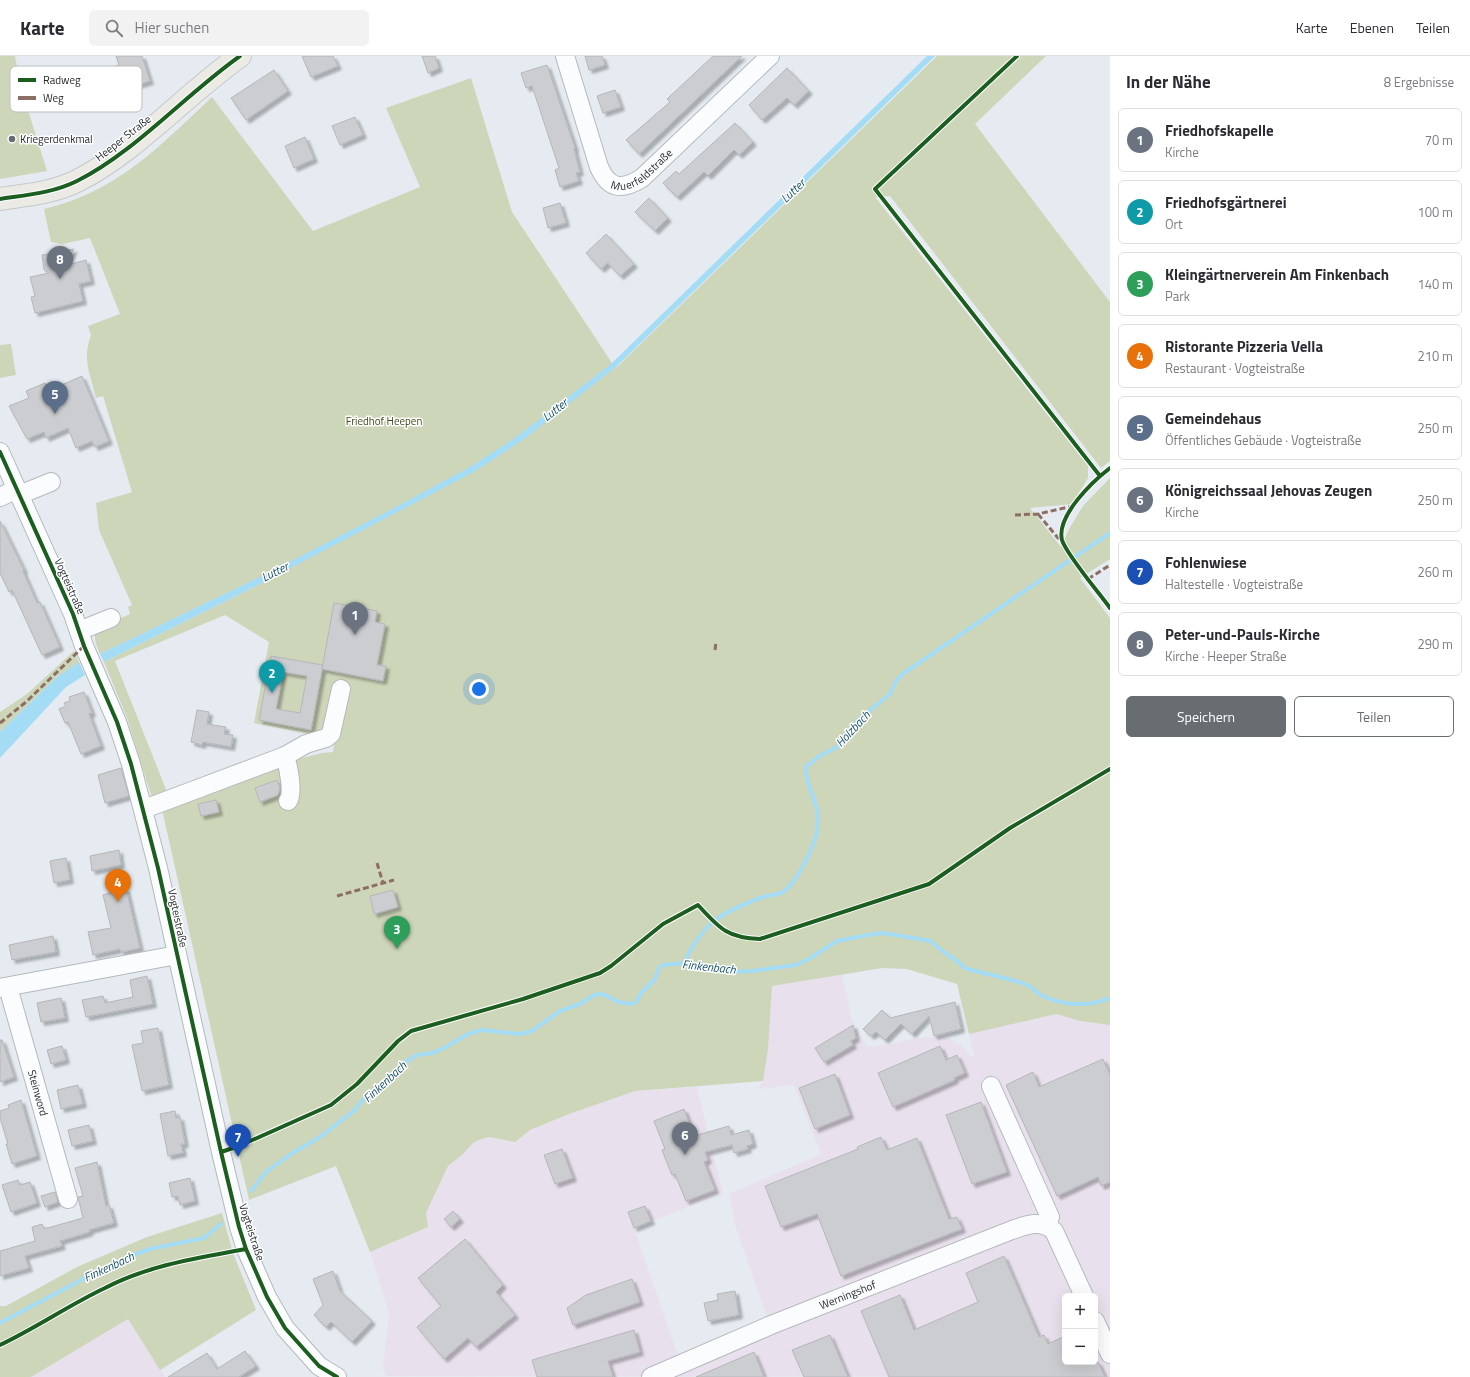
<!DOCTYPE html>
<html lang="de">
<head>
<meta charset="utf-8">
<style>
  :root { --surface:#fff; --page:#f2f2f3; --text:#2b2b33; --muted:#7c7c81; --line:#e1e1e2; --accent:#686d71 }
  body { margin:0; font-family:"Titillium Web",sans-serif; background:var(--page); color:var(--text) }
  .controls { position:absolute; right:12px; bottom:12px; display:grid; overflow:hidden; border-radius:6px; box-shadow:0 4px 16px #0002 }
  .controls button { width:36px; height:36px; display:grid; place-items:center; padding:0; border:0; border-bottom:1px solid var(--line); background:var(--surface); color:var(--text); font:20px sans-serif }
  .you { position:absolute; left:479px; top:633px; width:14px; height:14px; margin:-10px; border:3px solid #fff; border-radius:50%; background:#1a73e8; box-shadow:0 0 0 6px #1a73e833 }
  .badge { display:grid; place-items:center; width:26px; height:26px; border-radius:50%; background:var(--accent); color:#fff; font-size:13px; font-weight:700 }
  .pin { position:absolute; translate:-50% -33px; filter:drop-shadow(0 1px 2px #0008) }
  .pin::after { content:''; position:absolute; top:21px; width:14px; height:12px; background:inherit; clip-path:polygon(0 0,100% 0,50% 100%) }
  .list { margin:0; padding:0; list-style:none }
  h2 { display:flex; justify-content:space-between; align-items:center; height:52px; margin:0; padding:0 16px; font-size:17px }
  h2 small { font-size:13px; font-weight:400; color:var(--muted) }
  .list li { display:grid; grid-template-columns:26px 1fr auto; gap:12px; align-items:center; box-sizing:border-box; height:64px; margin:0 8px 8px; padding:0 8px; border:1px solid var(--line); border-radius:6px }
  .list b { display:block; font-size:15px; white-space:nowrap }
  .list p { margin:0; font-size:13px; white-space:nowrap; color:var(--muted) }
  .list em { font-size:13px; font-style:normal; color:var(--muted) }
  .actions { display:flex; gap:8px; padding:12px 16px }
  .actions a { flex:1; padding:9px 0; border:1px solid var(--accent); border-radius:6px; text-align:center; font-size:14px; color:var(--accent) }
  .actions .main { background:var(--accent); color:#fff }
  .icon { flex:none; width:22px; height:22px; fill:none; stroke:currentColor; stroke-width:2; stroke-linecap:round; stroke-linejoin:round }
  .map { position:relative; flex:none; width:1110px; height:1321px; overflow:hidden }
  header { display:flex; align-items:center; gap:24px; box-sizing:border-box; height:56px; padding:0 20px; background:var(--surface); border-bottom:1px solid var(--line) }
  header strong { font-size:19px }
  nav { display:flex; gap:22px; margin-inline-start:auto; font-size:14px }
  .search { width:280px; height:36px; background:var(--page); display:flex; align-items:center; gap:10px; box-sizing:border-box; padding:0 14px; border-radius:6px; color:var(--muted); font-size:15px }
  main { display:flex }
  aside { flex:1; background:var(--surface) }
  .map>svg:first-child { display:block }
  .industrial { fill:#e8e1ed; fill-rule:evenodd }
  .green { fill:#cdd6b9 }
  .water { fill:#a4dcf6 }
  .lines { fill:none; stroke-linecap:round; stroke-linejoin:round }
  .stream { stroke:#a4dcf6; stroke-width:4 }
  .building { fill:#cccdd0; stroke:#b6b6ba; fill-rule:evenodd; filter:url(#shadow) }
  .minor-casing { stroke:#b5b9bd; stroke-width:20 }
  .major-casing { stroke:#c6c9cb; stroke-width:24 }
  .minor { stroke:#fbfcfd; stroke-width:18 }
  .major { stroke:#eceae4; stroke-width:22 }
  .quiet { stroke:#8d6e63; stroke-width:3; stroke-dasharray:6 3; stroke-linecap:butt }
  .cycleway-casing { stroke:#fff; stroke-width:6 }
  .cycleway { stroke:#1b5e20; stroke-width:4 }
  .poi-dot { fill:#686d71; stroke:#fff; stroke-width:1.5 }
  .labels { text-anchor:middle; stroke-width:3; stroke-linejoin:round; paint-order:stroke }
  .street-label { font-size:11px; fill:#25292c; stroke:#fff }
  .poi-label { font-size:11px; fill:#25292c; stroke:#fff; text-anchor:start }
  .park-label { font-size:11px; fill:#3f4815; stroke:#fff }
  .water-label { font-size:12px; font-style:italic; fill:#15536b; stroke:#fff }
  .key { fill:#fff; stroke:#bebfc0; stroke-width:1 }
  .key-label { font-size:11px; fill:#25292c }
</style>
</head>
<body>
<header>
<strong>Karte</strong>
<div class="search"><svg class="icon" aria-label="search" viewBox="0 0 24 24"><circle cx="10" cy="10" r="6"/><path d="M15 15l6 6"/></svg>Hier suchen</div>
<nav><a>Karte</a><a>Ebenen</a><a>Teilen</a></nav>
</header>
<main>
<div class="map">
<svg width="1110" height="1321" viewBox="0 0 1110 1321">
  <defs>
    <filter id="shadow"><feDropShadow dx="3.5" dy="3.5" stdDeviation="1" flood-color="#0004"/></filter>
  </defs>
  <rect width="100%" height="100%" fill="#e5ebf0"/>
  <path class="industrial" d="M842,918L852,964L867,990L889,989L911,983L936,980L951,983L960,989L974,1002L969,978L1056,958L1080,965L1110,969V1321L386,1320L383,1313L389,1257L370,1196L428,1171L426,1157L448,1110L462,1099L473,1087L489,1081L515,1086L530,1074L569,1058L635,1035L697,1031L723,1137L634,1172L678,1300L768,1263L736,1173L729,1138L821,1098L794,1029L760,1033L758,1031L763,1025L768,994L772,930ZM1065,1240H1095V1306H1065Z
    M128,1263L165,1321H31Z"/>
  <path class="green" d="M0,0H15L21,32L47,115L0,123Z
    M937,0H1046L975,68L1110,246V405L1101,412L890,140L875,141L1088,410V422L1072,448L1030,452L1061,491L1069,473L1083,450L1110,422V503L1080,522L1110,562V969L1080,965L1056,958L969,978L957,928L907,913L882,912L772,930L768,994L763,1025L635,1035L569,1058L530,1074L515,1086L489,1081L479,1084L473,1087L462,1099L448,1110L426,1157L428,1171L370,1196L336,1110L249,1144L162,753L298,703L322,697L333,696L335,683L254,667L269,586L225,559L115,605L169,741L155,743L151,739L127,662L104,606L260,528L254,524L100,598C96,589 92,581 98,572L130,558L128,551L132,549L99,474L96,447L132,436L103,340L96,342C90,318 82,303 91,279L88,270L120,258L90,182L62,188L51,186L44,153C117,136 160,90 212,41L313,175L420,131L386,52L471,22L512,156L612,307L617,311Z
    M11,288L16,319L0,322V289Z
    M74,595L79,606L57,621L0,676V656L27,638Z
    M222,1157L233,1197L256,1254L160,1314L128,1263L31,1321H0V1250H6L77,1211L147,1181Z"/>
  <path class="water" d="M927,0H935L616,311L523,384L474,416L264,526L104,606L100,598L268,517L392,453L470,411L519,379L612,307Z
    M79,606L85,619L66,631L0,702V676L57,621Z"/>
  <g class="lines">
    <path class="stream" d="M684,907C703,866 722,856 763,841C769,839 781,839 786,834C797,824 815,790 817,775C817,769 819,760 817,754C814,739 805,727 806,711L818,701L839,690L857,665L890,638L896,625L904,617L1110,477
      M251,1135L266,1116L291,1098L320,1081L355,1054L361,1046L388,1024L402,1008L417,999L433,997L444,992L468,978L482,974L520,978L532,975L560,955L580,948L594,939L603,938L618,946L631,948L636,946L642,936L655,923L659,912L663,909L684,907L716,914L733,916L752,915L796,909L809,903L837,885L868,879L883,877L931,885C941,896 955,902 965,912C983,918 1011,922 1027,929C1032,931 1035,935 1039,938C1062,950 1086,951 1110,942
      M0,1267L87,1221L136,1198L150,1193L204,1182L221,1168"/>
  </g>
  <path class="building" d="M116,0H142L150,25L130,31V29L76,46L74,42L52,49L45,28L75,18L76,22L119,9Z
    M302,0H333L338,10L311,21Z
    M422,0H435L439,12L428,17Z
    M585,0H602L605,9L589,14Z
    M713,0H742L639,98L626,84L670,46L667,43Z
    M547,9L575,92L574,93L580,116L576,117L579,125L560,131L555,114L559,112L532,30L526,32L521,17Z
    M787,12L809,35L794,49L787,42L762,64L749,49Z
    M274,14L288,35L246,64L231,42Z
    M615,34L621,51L603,57L597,40Z
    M355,61L363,79L340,89L332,70Z
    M735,67L753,86L739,99L734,94L708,120L704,116L677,141L663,127L676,115L679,118Z
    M305,81L314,103L294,112L285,90Z
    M649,142L668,162L655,175L635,156Z
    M560,147L566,167L548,172L543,152Z
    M606,178L634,208L620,220L608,207L601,213L586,197Z
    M74,193L64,210L86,204L91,225L79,228L83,245L35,257L31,241L35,240L30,221L49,217L44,214L42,199Z
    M82,320L109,385L95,391L92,385L76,392L68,372L46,382L44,376L27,383L9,350L29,342L26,335L45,327L48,335Z
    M0,465L24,514L23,515L37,547L40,546L60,591L42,599L12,534L9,536L0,517Z
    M334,547L377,555L375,566L385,568L377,609L386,610L383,625L322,613Z
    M271,600L323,609L311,674L259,664ZM283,616L307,620L300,657L276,653Z
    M84,636L92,657L89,658L101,690L81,698L68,666L65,667L59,653L66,650L64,647L70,645L69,641Z
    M197,654L209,656L207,668L226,671L224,678L233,679L231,691L203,686L202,689L191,686Z
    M121,712L129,740L105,747L98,719Z
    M277,724L280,732L278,739L260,746L255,732Z
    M216,744L219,756L201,760L198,748Z
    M119,794L121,809L92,815L90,800Z
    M66,802L70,824L54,827L50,805Z
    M126,832L140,892L121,896L120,893L93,899L88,876L111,872L103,839Z
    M393,834L398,851L374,858L370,840Z
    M53,880L56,896L12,904L9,889Z
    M147,920L153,948L86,961L82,944L103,940L105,947L133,941L130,924Z
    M61,942L65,962L41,966L37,947Z
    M955,946L961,973L934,980L929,960L912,978L901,968L885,984L876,976L871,980L863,973L882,954L890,962Z
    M853,969L856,982L851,985L853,989L824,1006L815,992Z
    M158,972L169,1029L142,1035L132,989L143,987L141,975Z
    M0,984H2L14,1021L0,1026Z
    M62,990L66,1004L51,1008L47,994Z
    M940,990L946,1004L957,999L965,1017L954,1022L955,1024L893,1051L878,1017Z
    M1103,1003L1110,1019V1126L1101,1130L1098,1121L1057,1140L1006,1029L1033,1016L1039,1031Z
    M835,1018L850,1059L815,1073L799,1032Z
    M78,1029L83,1048L61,1053L57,1034Z
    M21,1044L37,1100L12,1108L6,1088H8L0,1062V1055L9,1052L8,1049Z
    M981,1046L1007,1116L972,1128L946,1059Z
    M684,1053L694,1080L729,1070L731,1079L749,1074L753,1088L747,1090L748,1093L734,1097L732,1089L705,1096L708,1104L704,1106L715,1134L686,1145L675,1118L672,1119L667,1107L662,1094L665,1093L654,1065Z
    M175,1055L176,1062L180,1061L185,1088H181L183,1097L168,1100L160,1058Z
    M89,1069L93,1085L72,1090L68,1074Z
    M881,1081L887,1094L917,1082L949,1163L957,1161L962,1173L841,1220L817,1158L781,1171L765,1130L858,1093L857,1091Z
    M562,1093L573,1122L555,1128L544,1099Z
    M97,1106L106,1150L109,1149L114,1167L89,1174L90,1176L60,1185L62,1190L25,1200L29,1212L0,1220V1195L35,1185L32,1171L42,1168L44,1173L83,1162L78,1141L83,1140L75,1112Z
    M190,1122L195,1145L180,1149L178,1140L172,1141L169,1127Z
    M18,1124L20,1129L30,1126L37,1147L11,1156L2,1129Z
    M55,1136L58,1146L45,1151L41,1140Z
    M645,1150L651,1165L634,1172L628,1156Z
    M453,1155L460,1163L451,1171L444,1163Z
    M465,1183L503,1229L496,1236L515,1259L476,1291L468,1282L444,1303L417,1271L441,1250L418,1222Z
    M1004,1200L1039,1281L1044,1279L1048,1288L1065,1280V1306H1098L1105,1321H889L861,1255L900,1239L914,1274L978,1246L966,1217Z
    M333,1215L340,1235L372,1265L352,1286L331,1266L326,1271L314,1259L323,1249L313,1223Z
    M632,1223L640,1246L573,1269L567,1252L586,1239Z
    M735,1235L739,1259L708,1265L704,1247L718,1244L717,1238Z
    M634,1274L640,1296L608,1305L613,1321H537L532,1304Z
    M830,1279L848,1321H804L792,1294Z
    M245,1295L256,1310L239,1321H168L207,1297L217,1313Z
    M754,1296L764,1321H696Z"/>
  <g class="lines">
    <g class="minor-casing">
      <g id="minor">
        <path id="s1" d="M565,0L599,111C609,133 621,135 642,122L770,0"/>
        <path d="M0,396L73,558L84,590L117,666L131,708L158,812L221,1096L239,1171L246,1193L267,1241L285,1272L319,1310L337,1321"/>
        <path d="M19,439L51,426"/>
        <path d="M0,441L17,433"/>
        <path d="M79,575L111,562"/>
        <path d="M285,700C288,709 294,737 288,745"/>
        <path d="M144,753L285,700L306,688L326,682L331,678L341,633"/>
        <path id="s2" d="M8,931L68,1143"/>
        <path d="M0,932L177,899"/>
        <path d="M991,1030L1050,1161L1047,1169"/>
        <path d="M1095,1265L1110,1298"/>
        <path id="s3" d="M651,1321L771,1269L1012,1174C1026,1169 1041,1163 1054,1175L1084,1240"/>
      </g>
    </g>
    <g class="major-casing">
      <path id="major" d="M0,143C26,139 53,137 77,125C135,96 186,38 240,0"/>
    </g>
    <use href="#minor" class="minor"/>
    <use href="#major" class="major"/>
    <path class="quiet" d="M1038,458L1058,482H1062
      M1015,459L1038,458L1069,451L1071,453
      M1088,523L1110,509
      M715,594L716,586
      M0,667L26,646L84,590
      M377,807L383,827
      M337,840L394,824"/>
    <g class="cycleway-casing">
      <path id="cycleway" d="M1017,0L875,133L1100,420
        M0,143C26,139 53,137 77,125C135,96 186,38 240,0
        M0,396L73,558L84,590L117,666L131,708L158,812L221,1096L239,1171L246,1193L267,1241L285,1272L319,1310L337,1321
        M1110,412C1093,425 1056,460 1062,484C1066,498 1100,538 1110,552
        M221,1096L239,1090L331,1049L357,1028L398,985L411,975L523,943L600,917L611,910L663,868L698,849C719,872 727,882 760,883L929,828L1010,772L1110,713
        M0,1289C36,1272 69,1249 105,1232C149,1209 198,1202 246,1193"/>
    </g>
    <use href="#cycleway" class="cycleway"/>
  </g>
  <circle class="poi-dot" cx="12" cy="83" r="4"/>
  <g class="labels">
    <g class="street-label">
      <text transform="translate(123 82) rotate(-38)" y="4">Heeper Straße</text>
      <text dy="4" stroke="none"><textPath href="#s1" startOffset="173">Muerfeldstraße</textPath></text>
      <text transform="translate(70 530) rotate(66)" y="4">Vogteistraße</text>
      <text transform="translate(178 862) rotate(78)" y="4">Vogteistraße</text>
      <text dy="4" stroke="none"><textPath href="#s2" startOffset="110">Steinword</textPath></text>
      <text transform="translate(252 1176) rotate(72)" y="4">Vogteistraße</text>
      <text dy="4" stroke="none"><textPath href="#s3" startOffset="213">Werningshof</textPath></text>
    </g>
    <g class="poi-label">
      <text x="20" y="87">Kriegerdenkmal</text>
    </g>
    <g class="park-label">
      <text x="384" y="369">Friedhof Heepen</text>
    </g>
    <g class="water-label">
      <text transform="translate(793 135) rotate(-44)" y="4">Lutter</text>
      <text transform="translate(555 354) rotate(-38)" y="4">Lutter</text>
      <text transform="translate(275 516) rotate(-27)" y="4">Lutter</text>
      <text transform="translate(853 673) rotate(-47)" y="4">Holzbach</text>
      <text transform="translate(709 911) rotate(6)" y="4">Finkenbach</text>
      <text transform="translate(385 1026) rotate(-43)" y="4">Finkenbach</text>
      <text transform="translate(109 1211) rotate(-25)" y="4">Finkenbach</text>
    </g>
  </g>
  <rect x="10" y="10" width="132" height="46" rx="6" class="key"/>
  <rect x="18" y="22" width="18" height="4" fill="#1b5e20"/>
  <rect x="18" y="40" width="18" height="4" fill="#8d6e63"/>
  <g class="key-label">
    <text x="43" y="28">Radweg</text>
    <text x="43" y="46">Weg</text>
  </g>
</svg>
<div class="controls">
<button>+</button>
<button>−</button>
</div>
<div class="you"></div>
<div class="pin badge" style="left:355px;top:579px;background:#6b7280">1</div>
<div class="pin badge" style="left:272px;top:637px;background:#0f9aa8">2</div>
<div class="pin badge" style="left:397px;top:893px;background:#2e9e5b">3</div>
<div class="pin badge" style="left:118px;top:846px;background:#e8710a">4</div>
<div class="pin badge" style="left:55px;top:358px;background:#5c6f8a">5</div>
<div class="pin badge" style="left:685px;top:1099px;background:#6b7280">6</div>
<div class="pin badge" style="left:238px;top:1101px;background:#1a4fb4">7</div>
<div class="pin badge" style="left:60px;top:223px;background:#6b7280">8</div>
</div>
<aside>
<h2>In der Nähe<small>8 Ergebnisse</small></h2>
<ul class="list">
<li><span class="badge" style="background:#6b7280">1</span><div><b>Friedhofskapelle</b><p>Kirche</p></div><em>70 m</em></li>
<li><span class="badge" style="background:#0f9aa8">2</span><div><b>Friedhofsgärtnerei</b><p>Ort</p></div><em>100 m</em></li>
<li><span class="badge" style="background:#2e9e5b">3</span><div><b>Kleingärtnerverein Am Finkenbach</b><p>Park</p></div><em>140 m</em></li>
<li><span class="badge" style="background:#e8710a">4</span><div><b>Ristorante Pizzeria Vella</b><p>Restaurant · Vogteistraße</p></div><em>210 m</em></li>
<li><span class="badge" style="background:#5c6f8a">5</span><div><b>Gemeindehaus</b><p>Öffentliches Gebäude · Vogteistraße</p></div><em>250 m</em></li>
<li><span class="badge" style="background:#6b7280">6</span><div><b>Königreichssaal Jehovas Zeugen</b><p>Kirche</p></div><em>250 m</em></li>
<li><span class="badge" style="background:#1a4fb4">7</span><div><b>Fohlenwiese</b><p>Haltestelle · Vogteistraße</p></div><em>260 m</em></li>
<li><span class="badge" style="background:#6b7280">8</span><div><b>Peter-und-Pauls-Kirche</b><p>Kirche · Heeper Straße</p></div><em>290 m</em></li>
</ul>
<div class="actions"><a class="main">Speichern</a><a>Teilen</a></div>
</aside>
</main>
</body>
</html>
